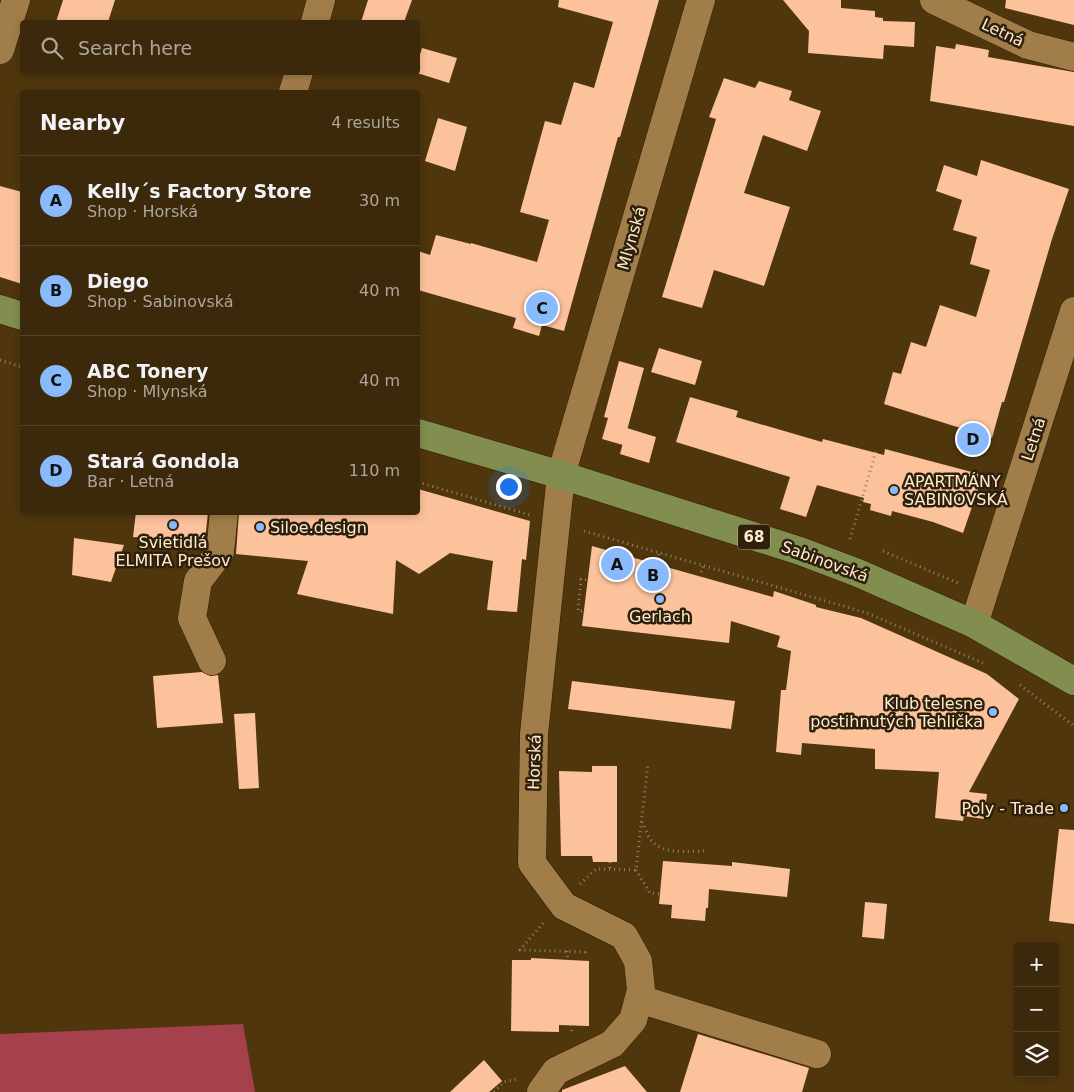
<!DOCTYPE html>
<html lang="en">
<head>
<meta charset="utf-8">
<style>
  :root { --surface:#3c280a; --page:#433013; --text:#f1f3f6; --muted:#aca69c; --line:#55442b; --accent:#88bafc }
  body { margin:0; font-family:"DejaVu Sans",sans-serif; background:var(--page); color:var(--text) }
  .controls { position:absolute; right:15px; bottom:15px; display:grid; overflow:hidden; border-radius:5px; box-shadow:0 2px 8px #0003 }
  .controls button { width:45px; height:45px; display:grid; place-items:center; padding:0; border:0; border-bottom:1px solid var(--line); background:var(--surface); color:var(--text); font:25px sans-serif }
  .you { position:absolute; left:508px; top:486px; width:18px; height:18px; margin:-12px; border:4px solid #fff; border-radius:50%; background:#1a73e8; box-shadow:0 0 0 8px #1a73e833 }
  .badge { display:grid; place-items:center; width:32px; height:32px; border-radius:50%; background:var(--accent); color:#111; font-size:16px; font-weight:700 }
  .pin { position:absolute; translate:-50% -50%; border:2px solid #fff; box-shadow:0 1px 5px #0006 }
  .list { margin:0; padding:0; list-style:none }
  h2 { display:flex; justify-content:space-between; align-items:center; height:65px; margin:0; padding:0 20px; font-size:21px }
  h2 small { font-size:16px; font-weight:400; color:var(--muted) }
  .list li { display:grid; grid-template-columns:32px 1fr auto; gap:15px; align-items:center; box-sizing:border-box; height:90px; padding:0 20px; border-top:1px solid var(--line) }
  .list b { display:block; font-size:19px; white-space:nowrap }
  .list p { margin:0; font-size:16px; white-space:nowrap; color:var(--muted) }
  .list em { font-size:16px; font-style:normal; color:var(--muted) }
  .icon { flex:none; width:28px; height:28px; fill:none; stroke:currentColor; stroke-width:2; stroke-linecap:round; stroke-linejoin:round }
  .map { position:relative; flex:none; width:1074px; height:1092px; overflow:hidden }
  .search { position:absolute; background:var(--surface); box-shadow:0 2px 8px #0003; left:20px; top:20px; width:400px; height:55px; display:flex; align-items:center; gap:12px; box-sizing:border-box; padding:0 18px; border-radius:5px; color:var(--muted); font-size:19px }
  .panel { position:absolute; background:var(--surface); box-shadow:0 2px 8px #0003; left:20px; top:90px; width:400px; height:425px; border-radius:5px }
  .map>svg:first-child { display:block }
  .green { fill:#a5404d }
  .building { fill:#fcc29c }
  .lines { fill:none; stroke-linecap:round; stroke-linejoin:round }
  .minor-casing { stroke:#301f03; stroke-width:29 }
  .major-casing { stroke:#301f03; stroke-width:29 }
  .path { stroke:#97805d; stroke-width:3; stroke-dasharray:1 4; stroke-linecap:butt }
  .minor { stroke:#a17d4a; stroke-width:28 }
  .major { stroke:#828e4f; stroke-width:28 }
  .poi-dot { fill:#88bafc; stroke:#2e200a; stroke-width:2 }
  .labels { text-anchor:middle; stroke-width:5; stroke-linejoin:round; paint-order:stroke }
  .shield { fill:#2e200a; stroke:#c0ae95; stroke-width:1 }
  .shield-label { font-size:15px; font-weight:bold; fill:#ffebd0 }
  .street-label { font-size:16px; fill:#ffebd0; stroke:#2e200a }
  .poi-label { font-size:16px; fill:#ffebd0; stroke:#2e200a; text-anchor:start }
</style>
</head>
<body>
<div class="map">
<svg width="1074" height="1092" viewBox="0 0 1074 1092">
  <rect width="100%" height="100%" fill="#50360d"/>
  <path class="green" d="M243,1024L255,1092H0V1034Z"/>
  <path class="building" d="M63,0H115L108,22H56Z
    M368,0H412L404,22H361Z
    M559,0H659L620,137H618L564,331L542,325L539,336L513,328L516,318L418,290V251L430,255L436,235L471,244V243L537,262L549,220L520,212L545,121L561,125L574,82L594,88L613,22L558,7Z
    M783,0H841V8L875,11V17L883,18V21L915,22L914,47L884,45L883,59L808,53L809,31Z
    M1006,0H1074V25L1005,8Z
    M956,44L989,50L988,57L1074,72V126L930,101L936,46L955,49Z
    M422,48L457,58L449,83L414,72H418V61Z
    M724,78L755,88L759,81L792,91L789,100L821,111L807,151L763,135L744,193L790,207L764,286L714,270L702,308L662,297L716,119L709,117Z
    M438,118L467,127L455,171L425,161Z
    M981,160L1069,189L1052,239L1004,402H1002L992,438L884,404L893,372L901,374L911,342L926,347L940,305L976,317L990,270L970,264L977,237L953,230L962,200L936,191L944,165L977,176Z
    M0,186L22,192V284L0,277Z
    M659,348L702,361L695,385L651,372Z
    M619,361L644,368L623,445L602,439L608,418L604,417Z
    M690,397L738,411L736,417L822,442L823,439L884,455L885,449L983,475L963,533L933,522L892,511L891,516L870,510L871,504L863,502L864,498L817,485L806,517L780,509L790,477L676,442Z
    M627,428L656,437L649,463L620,454Z
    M418,489L530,521L526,560L522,559L517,612L487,610L493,561L450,553L419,574L396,560L393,614L297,594L308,561L236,554L239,512H418Z
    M136,512H208L205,541L133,537Z
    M74,538L124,545L111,582L72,575Z
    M592,546L773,597L774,591L816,605V607L861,618L987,674L1019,699L969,792L987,794L984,819L964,816L963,821L935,818L939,772L875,769V749L802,743L801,755L776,752L781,690H786L791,651L777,647L780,636L731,621L729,643L582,626Z
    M202,672L210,676L218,675L223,723L157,728L153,676Z
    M572,681L735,701L731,729L568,709Z
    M255,713L259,788L239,789L234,714Z
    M592,766H617V862H593L592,856H561L559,771L592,772Z
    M1059,829L1074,830V924L1049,921Z
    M663,861L732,866V862L790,869L787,897L709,889L708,908H706L705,921L671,918L672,905L659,904Z
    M865,902L887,904L884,939L862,937Z
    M531,958L589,961V1026L559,1025V1032L511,1031L512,960H531Z
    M698,1034L809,1068L802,1092H680Z
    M484,1060L502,1081L489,1092H450Z
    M625,1066L647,1092H562V1090Z"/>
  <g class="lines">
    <g class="minor-casing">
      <path id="minor" d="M934,0L1028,45L1074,57
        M315,22L321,0
        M0,50L16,0
        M293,92L299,72
        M974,624L1074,311
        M212,661L192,618L198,581L220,552L224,512
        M639,999L817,1054
        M541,1092L556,1071L612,1044L633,1020L641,990L638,961L624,936L564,906L532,863L534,734L561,475L701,0"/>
    </g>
    <g class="major-casing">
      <path id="major" d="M0,309L22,316
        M418,433L561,475L800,551L858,573L974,624L1074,681"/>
    </g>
    <path class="path" d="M0,360L22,367
      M418,482L530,515
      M584,531L867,613L983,663
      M850,539L876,451
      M883,551L958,583
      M657,565L659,552
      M700,577L703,565
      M580,579L588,580
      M581,579L578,611H583
      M1020,685L1074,726
      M642,822C645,827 647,835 651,840C663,855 690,851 707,851
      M610,862V869
      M636,870L650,893L660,894
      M580,884L596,869L636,870L648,763
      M543,923L520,950L585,952L584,948
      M567,951L568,961
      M571,1025L572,1034
      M494,1092L504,1082L517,1079"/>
    <use href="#minor" class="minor"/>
    <use href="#major" class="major"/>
  </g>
  <g class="poi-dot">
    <circle cx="894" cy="490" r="5"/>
    <circle cx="173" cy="525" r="5"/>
    <circle cx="260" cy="527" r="5"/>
    <circle cx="660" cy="599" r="5"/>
    <circle cx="993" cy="712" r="5"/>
    <circle cx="1064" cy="808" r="5"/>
  </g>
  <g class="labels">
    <rect class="shield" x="738" y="524.5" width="32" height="25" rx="4"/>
    <g class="shield-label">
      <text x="754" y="542">68</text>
    </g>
    <g class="street-label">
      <text transform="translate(1003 32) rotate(25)" y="6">Letná</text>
      <text transform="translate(631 238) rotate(-74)" y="6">Mlynská</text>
      <text transform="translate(1033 439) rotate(-72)" y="6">Letná</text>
      <text transform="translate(825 561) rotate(20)" y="6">Sabinovská</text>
      <text transform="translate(534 762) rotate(-88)" y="6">Horská</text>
    </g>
    <g class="poi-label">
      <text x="904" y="487">APARTMÁNY<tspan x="904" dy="18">SABINOVSKÁ</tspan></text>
      <text x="270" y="533">Siloe.design</text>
      <text x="173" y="548" text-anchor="middle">Svietidlá<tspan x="173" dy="18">ELMITA Prešov</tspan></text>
      <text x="660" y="622" text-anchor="middle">Gerlach</text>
      <text x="983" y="709" text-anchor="end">Klub telesne<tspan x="983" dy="18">postihnutých Tehlička</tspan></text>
      <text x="1054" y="814" text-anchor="end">Poly - Trade</text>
    </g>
  </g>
</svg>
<div class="controls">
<button>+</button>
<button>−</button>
<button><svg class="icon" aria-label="layers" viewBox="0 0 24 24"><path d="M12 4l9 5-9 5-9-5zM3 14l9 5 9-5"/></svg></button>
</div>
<div class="you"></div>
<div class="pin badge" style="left:617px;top:564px">A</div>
<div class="pin badge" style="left:653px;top:575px">B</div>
<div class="pin badge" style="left:542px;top:308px">C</div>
<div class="pin badge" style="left:973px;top:439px">D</div>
<div class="search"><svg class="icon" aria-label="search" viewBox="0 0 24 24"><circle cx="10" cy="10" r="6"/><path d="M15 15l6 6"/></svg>Search here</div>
<section class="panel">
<h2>Nearby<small>4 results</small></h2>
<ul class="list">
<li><span class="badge">A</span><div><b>Kelly´s Factory Store</b><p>Shop · Horská</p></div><em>30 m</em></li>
<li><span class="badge">B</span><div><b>Diego</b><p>Shop · Sabinovská</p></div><em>40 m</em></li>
<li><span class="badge">C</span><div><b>ABC Tonery</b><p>Shop · Mlynská</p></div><em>40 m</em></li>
<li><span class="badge">D</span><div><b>Stará Gondola</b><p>Bar · Letná</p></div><em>110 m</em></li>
</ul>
</section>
</div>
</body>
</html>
